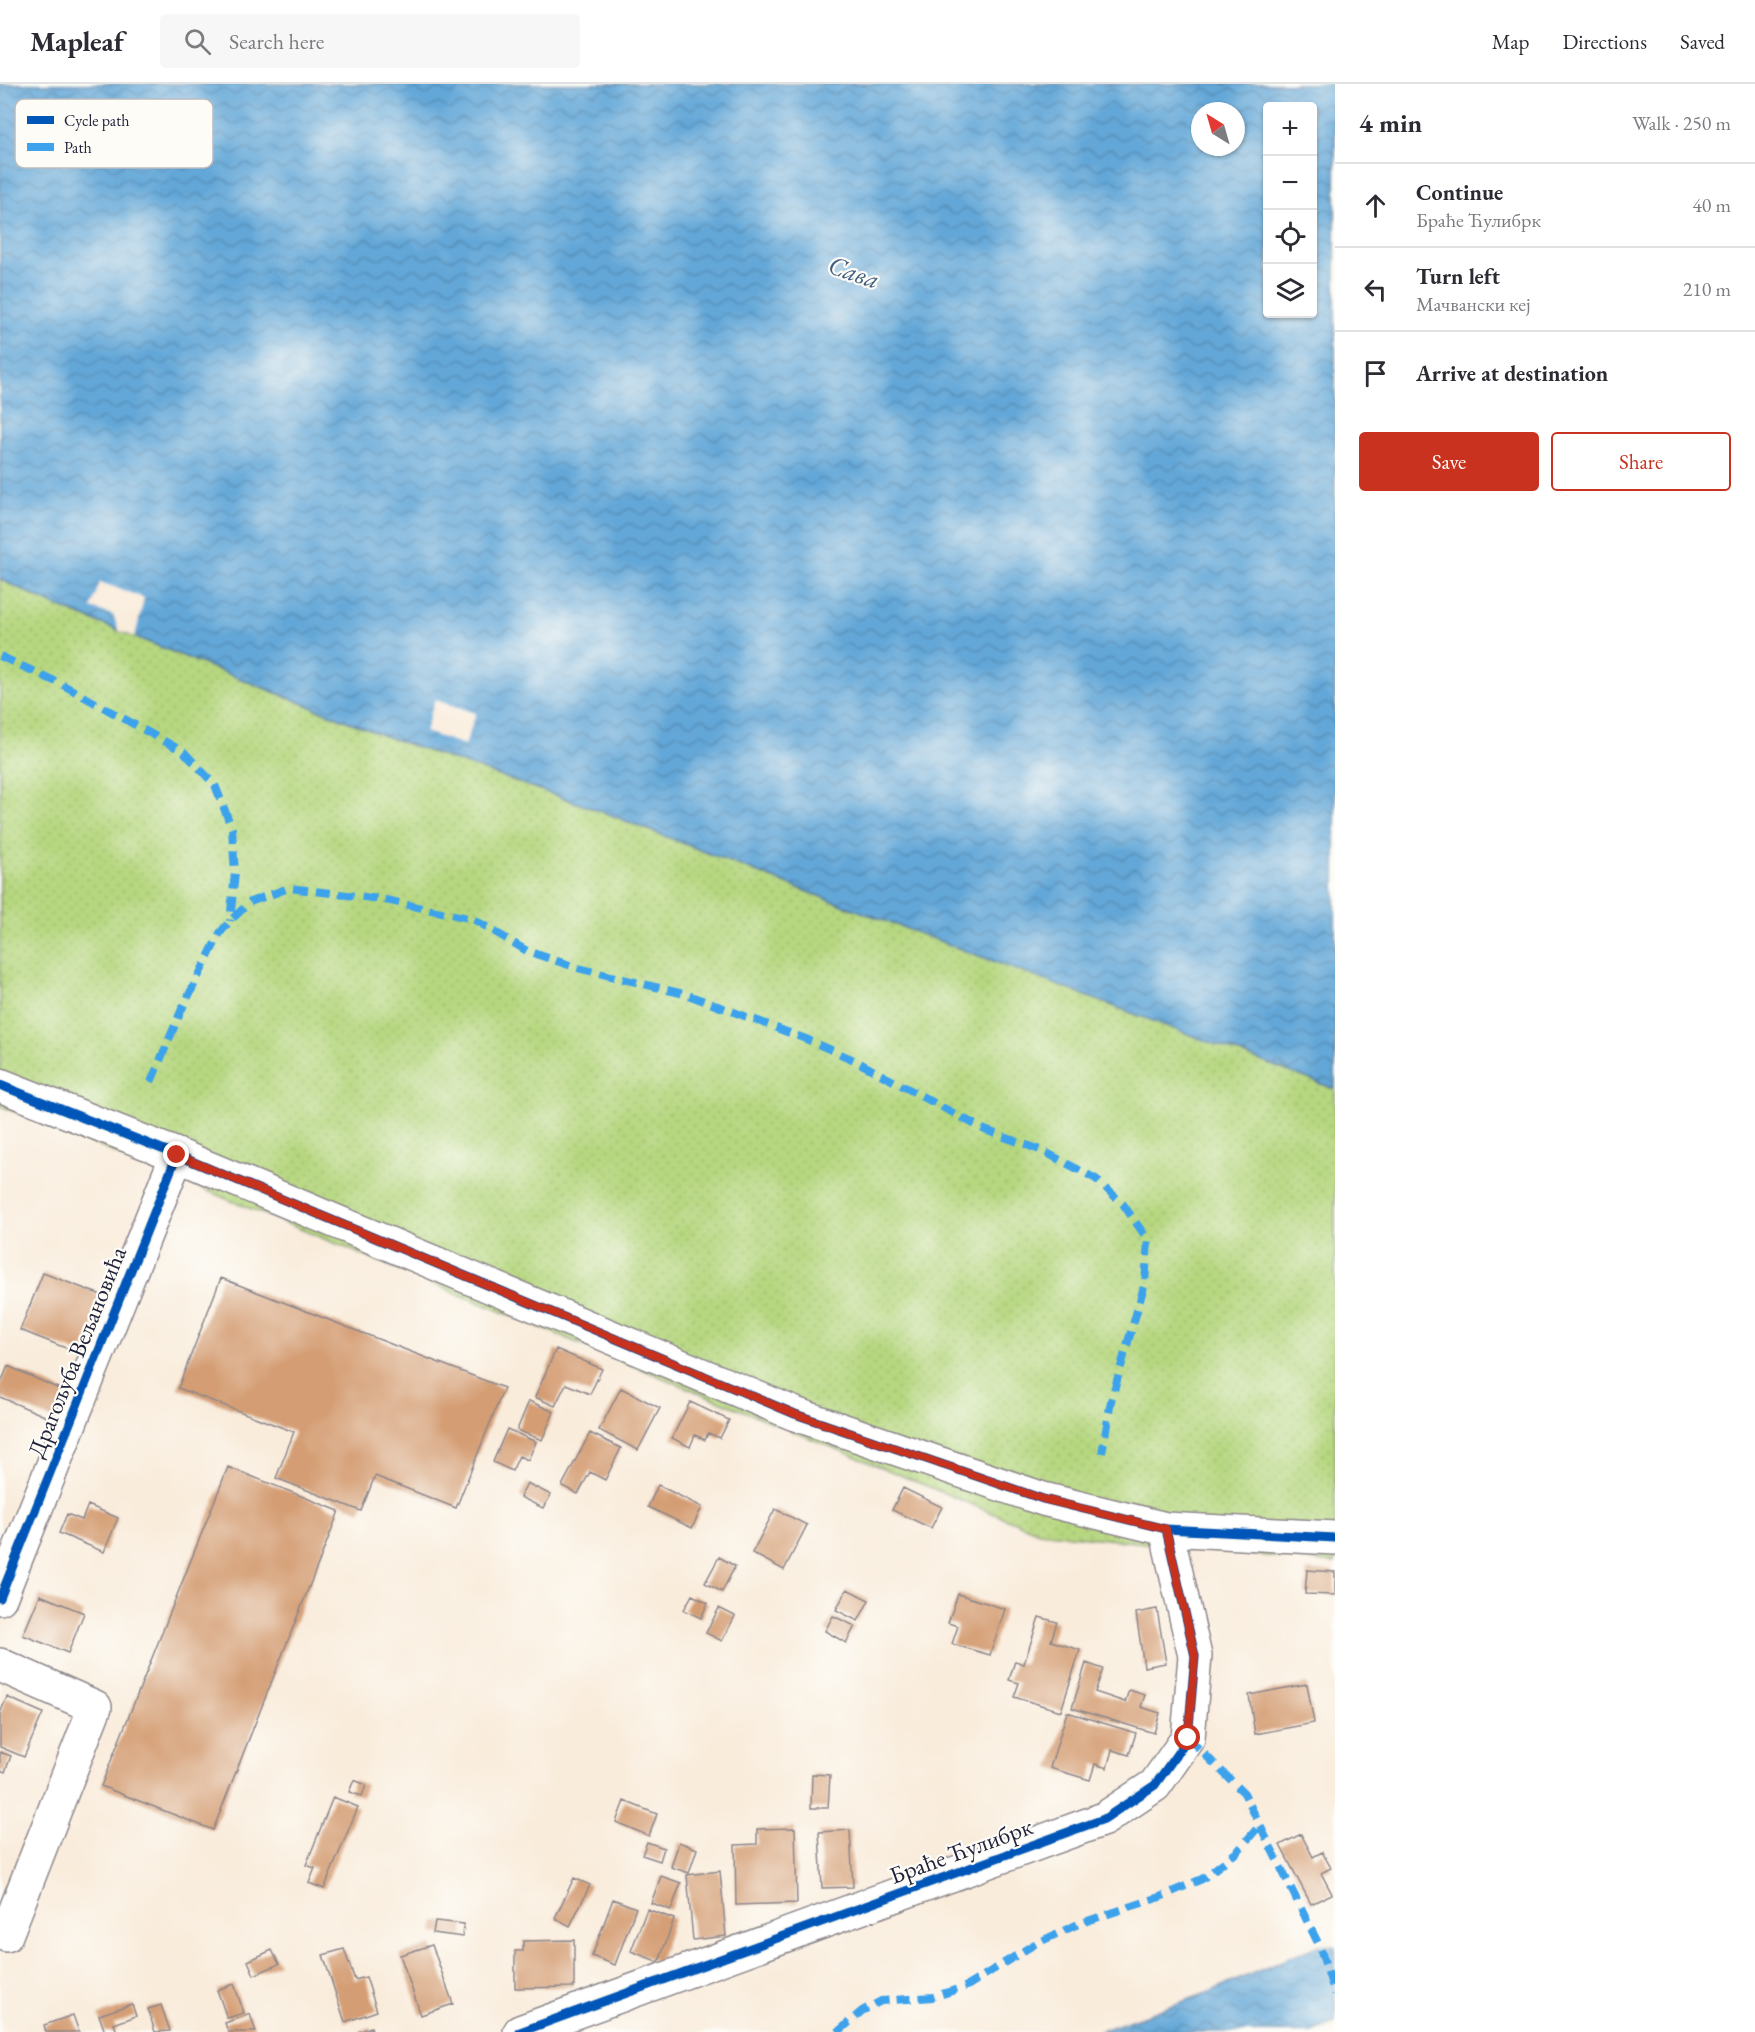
<!DOCTYPE html>
<html lang="en">
<head>
<meta charset="utf-8">
<style>
  :root { --surface:#fff; --page:#f7f7f7; --text:#2b2b33; --muted:#7c7c81; --line:#e1e1e2; --accent:#c8321e }
  body { margin:0; font-family:"EB Garamond",serif; background:var(--page); color:var(--text) }
  .controls { position:absolute; right:18px; top:18px; display:grid; overflow:hidden; border-radius:6px; box-shadow:0 2px 4px #0004 }
  .controls button { width:54px; height:54px; display:grid; place-items:center; padding:0; border:0; border-bottom:2px solid var(--line); background:var(--surface); color:var(--text); font:30px sans-serif }
  .compass { position:absolute; left:1191px; top:18px; width:54px; height:54px; border-radius:50%; background:var(--surface); box-shadow:0 2px 4px #0004; rotate:323deg }
  .stop { position:absolute; width:18px; height:18px; margin:-14px; border:4px solid #c8321e; border-radius:50%; background:#fff }
  .stop.end { background:#c8321e; border-color:#fff; box-shadow:0 2px 6px #0008 }
  .list { margin:0; padding:0; list-style:none }
  h2 { display:flex; justify-content:space-between; align-items:center; height:78px; margin:0; padding:0 24px; font-size:26px }
  h2 small { font-size:20px; font-weight:400; color:var(--muted) }
  .list li { display:grid; grid-template-columns:39px 1fr auto; gap:18px; align-items:center; box-sizing:border-box; height:84px; padding:0 24px; border-top:2px solid var(--line) }
  .list b { display:block; font-size:22px; white-space:nowrap }
  .list p { margin:0; font-size:20px; white-space:nowrap; color:var(--muted) }
  .list em { font-size:20px; font-style:normal; color:var(--muted) }
  .actions { display:flex; gap:12px; padding:18px 24px }
  .actions a { flex:1; padding:14px 0; border:2px solid var(--accent); border-radius:6px; text-align:center; font-size:21px; color:var(--accent) }
  .actions .main { background:var(--accent); color:#fff }
  .icon { flex:none; width:33px; height:33px; fill:none; stroke:currentColor; stroke-width:2; stroke-linecap:round; stroke-linejoin:round }
  .map { position:relative; flex:none; width:1335px; height:1948px; overflow:hidden }
  header { display:flex; align-items:center; gap:36px; box-sizing:border-box; height:84px; padding:0 30px; background:var(--surface); border-bottom:2px solid var(--line) }
  header strong { font-size:28px }
  nav { display:flex; gap:33px; margin-inline-start:auto; font-size:21px }
  .search { width:420px; height:54px; background:var(--page); display:flex; align-items:center; gap:15px; box-sizing:border-box; padding:0 21px; border-radius:6px; color:var(--muted); font-size:22px }
  main { display:flex }
  aside { flex:1; background:var(--surface) }
  .map>svg:first-child { display:block }
  .grass { fill:url(#grass-dots); stroke:#6c7c5d; stroke-width:1.5 }
  .water { fill:url(#water-waves); stroke:#42648a; stroke-width:1.5; fill-rule:evenodd }
  .pier { fill:#f9ecdb }
  .building { fill:#d49d73 }
  .lines { fill:none; stroke-linecap:round; stroke-linejoin:round }
  .minor-casing { stroke:#8e878b; stroke-width:36 }
  .minor { stroke:#fff; stroke-width:33 }
  .quiet { stroke:#3ea2ec; stroke-width:8; stroke-dasharray:15 8; stroke-linecap:butt }
  .cycleway-casing { stroke:#fdfcf7; stroke-width:13 }
  .cycleway { stroke:#0057b8; stroke-width:9 }
  .route { stroke:#c8321e; stroke-width:8 }
  .labels { text-anchor:middle; stroke-width:4.5; stroke-linejoin:round; paint-order:stroke }
  .street-label { font-size:24px; fill:#22223b; stroke:#fdfcf7 }
  .water-label { font-size:26px; font-style:italic; fill:#3f5e82; stroke:#fdfcf7 }
  .key { fill:#fdfcf7; stroke:#bbbbbf; stroke-width:1.5 }
  .key-label { font-size:16px; fill:#22223b }
</style>
</head>
<body>
<header>
<strong>Mapleaf</strong>
<div class="search"><svg class="icon" aria-label="search" viewBox="0 0 24 24"><circle cx="10" cy="10" r="6"/><path d="M15 15l6 6"/></svg>Search here</div>
<nav><a>Map</a><a>Directions</a><a>Saved</a></nav>
</header>
<main>
<div class="map">
<svg width="1335" height="1948" viewBox="0 0 1335 1948">
  <defs>
    <pattern id="grass-dots" width="8" height="8" patternUnits="userSpaceOnUse" patternTransform="scale(1.5)"><rect width="8" height="8" fill="#b6d77f"/><path d="M2 2h.1M6 6h.1" fill="none" stroke="#9cb86f" stroke-width="1.8" stroke-linecap="round"/></pattern>
    <pattern id="water-waves" width="16" height="10" patternUnits="userSpaceOnUse" patternTransform="scale(1.5)"><rect width="16" height="10" fill="#63a7d8"/><path d="M0 5q4-4 8 0t8 0" fill="none" stroke="#5188b0"/></pattern>
  </defs>
  <rect width="100%" height="100%" fill="#fdfcf7"/>
  <filter id="ink" filterUnits="userSpaceOnUse"><feTurbulence type="fractalNoise" baseFrequency=".0167" numOctaves="2"/><feDisplacementMap in="SourceGraphic" scale="12" xChannelSelector="R" yChannelSelector="G"/><feConvolveMatrix kernelMatrix="1 2 1 2 8 2 1 2 1" color-interpolation-filters="sRGB"/></filter>
  <filter id="wash" filterUnits="userSpaceOnUse"><feTurbulence type="fractalNoise" baseFrequency=".008" numOctaves="4" result="noise"/><feDisplacementMap in="SourceGraphic" scale="24" xChannelSelector="R" yChannelSelector="G"/><feGaussianBlur stdDeviation="1.35" result="paint"/><feColorMatrix in="noise" values="0 0 0 0 0 0 0 0 0 0 0 0 0 0 0 0 0 1.4 0 .05"/><feComposite in="paint" operator="in"/></filter>
  <g filter="url(#wash)">
    <rect width="100%" height="100%" fill="#f9ecdb"/>
    <path class="grass" d="M0,495L52,520L385,652L606,729L779,797L1335,1005V1479L1039,1448L0,1022Z"/>
    <path class="water" d="M0,0H1335V1005L779,797L606,729L385,652L52,520L0,495ZM1268,22H1312V230H1268ZM1200,27H1236V63H1200Z
      M1319,1861L1335,1862V1939L1311,1948H1098L1207,1909Z"/>
    <path class="pier" d="M100,498L144,514L135,553L119,547L113,531L91,524Z
      M435,616L476,629L465,661L425,648Z"/>
    <g id="blocks">
      <path class="building" d="M43,1189L104,1212L81,1270L20,1246Z
        M221,1194L504,1304L456,1424L375,1392L361,1427L276,1394L294,1348L178,1304Z
        M556,1265L602,1285L590,1310L566,1300L555,1322L535,1313Z
        M8,1282L66,1308L54,1336L0,1313V1301Z
        M621,1304L660,1324L638,1366L599,1346Z
        M529,1317L554,1328L542,1356L517,1346Z
        M690,1318L729,1336L720,1354L708,1349L705,1356L695,1351L690,1363L672,1354Z
        M507,1345L536,1358L528,1376L519,1372L512,1387L493,1378Z
        M590,1349L621,1364L605,1396L590,1388L578,1410L562,1402Z
        M228,1383L339,1427L213,1746L101,1702Z
        M527,1399L551,1411L543,1424L520,1413Z
        M658,1401L702,1423L692,1444L648,1423Z
        M903,1404L942,1423L931,1444L892,1426Z
        M88,1421L118,1434L104,1468L59,1449L67,1430L82,1436Z
        M775,1425L807,1441L784,1486L752,1469Z
        M719,1473L735,1482L722,1508L705,1499Z
        M1307,1486L1335,1488V1511L1305,1510Z
        M847,1505L869,1516L858,1537L836,1526Z
        M958,1510L1005,1525L990,1571L952,1560L958,1542L948,1539Z
        M40,1511L84,1529L68,1569L23,1551Z
        M692,1511L708,1519L701,1534L684,1526Z
        M719,1524L735,1532L722,1557L706,1549Z
        M1157,1525L1166,1579L1144,1583L1136,1529Z
        M833,1532L855,1542L846,1559L825,1547Z
        M1039,1533L1057,1538L1051,1557L1080,1566L1061,1627L1014,1613L1019,1599L1009,1596L1015,1577L1024,1580Z
        M1086,1579L1103,1585L1095,1608L1125,1618L1129,1606L1145,1611L1141,1623L1160,1629L1154,1649L1072,1624Z
        M1307,1600L1314,1639L1255,1650L1249,1611Z
        M7,1613L43,1629L24,1673L0,1663V1629Z
        M1067,1628L1136,1649L1129,1671L1112,1666L1107,1684L1095,1680L1090,1696L1050,1684Z
        M0,1668L11,1672L5,1688L0,1686Z
        M812,1690L830,1691L828,1724H811Z
        M354,1696L366,1701L362,1712L349,1708Z
        M333,1713L358,1723L324,1805L309,1799L315,1784L306,1781Z
        M624,1717L657,1730L649,1752L616,1738Z
        M795,1744L797,1819L736,1821L735,1761L757,1760V1745Z
        M850,1746L853,1803L822,1804L819,1748Z
        M1301,1750L1313,1773L1322,1768L1331,1784L1321,1789L1332,1810L1311,1820L1280,1761Z
        M647,1758L664,1764L660,1777L642,1771Z
        M679,1758L697,1765L689,1789L671,1783Z
        M720,1787L726,1852L693,1856L687,1791Z
        M661,1792L681,1799L671,1826L651,1819Z
        M574,1794L590,1801L570,1842L555,1834Z
        M613,1815L636,1824L615,1881L592,1872Z
        M647,1825L674,1835L659,1878L631,1867Z
        M435,1837L464,1840L463,1853L433,1849Z
        M574,1856V1903L515,1904V1867H523V1857Z
        M432,1861L453,1920L421,1931L400,1871Z
        M344,1865L355,1896L366,1893L377,1927L345,1938L323,1871Z
        M272,1866L279,1880L254,1891L248,1877Z
        M234,1900L244,1929L227,1934L217,1906Z
        M132,1920L136,1932L114,1940L117,1948H105L99,1931Z
        M161,1921L170,1947L155,1948L148,1925Z
        M250,1930L256,1948H228L225,1939Z
        M73,1931L79,1948H46L44,1941Z
        M371,1943L373,1948H358Z"/>
    </g>
  </g>
  <g filter="url(#ink)">
    <use href="#blocks" fill-opacity="0" stroke="#8e878b" stroke-width="1.5"/>
    <g class="lines">
      <g class="minor-casing">
        <path id="minor" d="M0,1001L177,1071L795,1330L1043,1415L1166,1445L1335,1454
          M0,1514L177,1071
          M0,1581L95,1623L6,1851
          M520,1948L1104,1735L1155,1701L1188,1654L1195,1572L1166,1445"/>
      </g>
      <use href="#minor" class="minor"/>
      <path class="quiet" d="M0,572L63,601L184,668L215,701L232,745L235,789L230,837
        M151,998L181,927L220,849L230,837L250,818L289,804L381,815L473,835L527,867L578,884L688,911L806,955L854,976L985,1046L1043,1067L1096,1095L1123,1120L1148,1156L1145,1199L1111,1317L1102,1369
        M1188,1654L1244,1709L1319,1861L1335,1910
        M838,1948L862,1927L881,1917L933,1913L967,1902L1033,1861L1078,1840L1160,1813L1202,1795L1237,1768L1260,1741"/>
      <g class="cycleway-casing">
        <path id="cycleway" d="M0,1001L177,1071L795,1330L1043,1415L1166,1445L1335,1454
          M0,1514L177,1071
          M520,1948L1104,1735L1155,1701L1188,1654L1195,1572L1166,1445"/>
      </g>
      <use href="#cycleway" class="cycleway"/>
    </g>
  </g>
  <g class="lines" filter="url(#ink)">
    <path class="route" d="M177,1071L795,1330L1043,1415L1166,1445L1195,1572L1188,1654"/>
  </g>
  <g class="labels">
    <g class="street-label">
      <text transform="translate(77 1268) rotate(-68)" y="8">Драгољуба Вељановића</text>
      <text transform="translate(961 1767) rotate(-20)" y="8">Браће Ћулибрк</text>
    </g>
    <g class="water-label">
      <text transform="translate(854 188) rotate(19)" y="9">Сава</text>
    </g>
  </g>
  <rect x="15" y="15" width="198" height="69" rx="9" class="key"/>
  <rect x="27" y="32" width="27" height="8" fill="#0057b8"/>
  <rect x="27" y="59" width="27" height="8" fill="#3ea2ec"/>
  <g class="key-label">
    <text x="64" y="42">Cycle path</text>
    <text x="64" y="69">Path</text>
  </g>
</svg>
<div class="controls">
<button>+</button>
<button>−</button>
<button><svg class="icon" aria-label="locate" viewBox="0 0 24 24"><circle cx="12" cy="12" r="6"/><path d="M12 2v4M12 18v4M2 12h4M18 12h4"/></svg></button>
<button><svg class="icon" aria-label="layers" viewBox="0 0 24 24"><path d="M12 4l9 5-9 5-9-5zM3 14l9 5 9-5"/></svg></button>
</div>
<svg class="compass" viewBox="-18 -18 36 36"><path d="M0-13l5 13h-10z" fill="#e53935"/><path d="M0 13l5-13h-10z" fill="#7c7c81"/></svg>
<div class="stop" style="left:1188px;top:1654px"></div>
<div class="stop end" style="left:177px;top:1071px"></div>
</div>
<aside>
<h2>4 min<small>Walk · 250 m</small></h2>
<ul class="list">
<li><svg class="icon" aria-label="ahead" viewBox="0 0 24 24"><path d="M12 20V5M6 11l6-6 6 6"/></svg><div><b>Continue</b><p>Браће Ћулибрк</p></div><em>40 m</em></li>
<li><svg class="icon" aria-label="left" viewBox="0 0 24 24"><path d="M17 20v-9H6M10 6l-5 5 5 5"/></svg><div><b>Turn left</b><p>Мачвански кеј</p></div><em>210 m</em></li>
<li><svg class="icon" aria-label="arrive" viewBox="0 0 24 24"><path d="M6 21V4h12l-3 4 3 4H6"/></svg><div><b>Arrive at destination</b></div></li>
</ul>
<div class="actions"><a class="main">Save</a><a>Share</a></div>
</aside>
</main>
</body>
</html>
